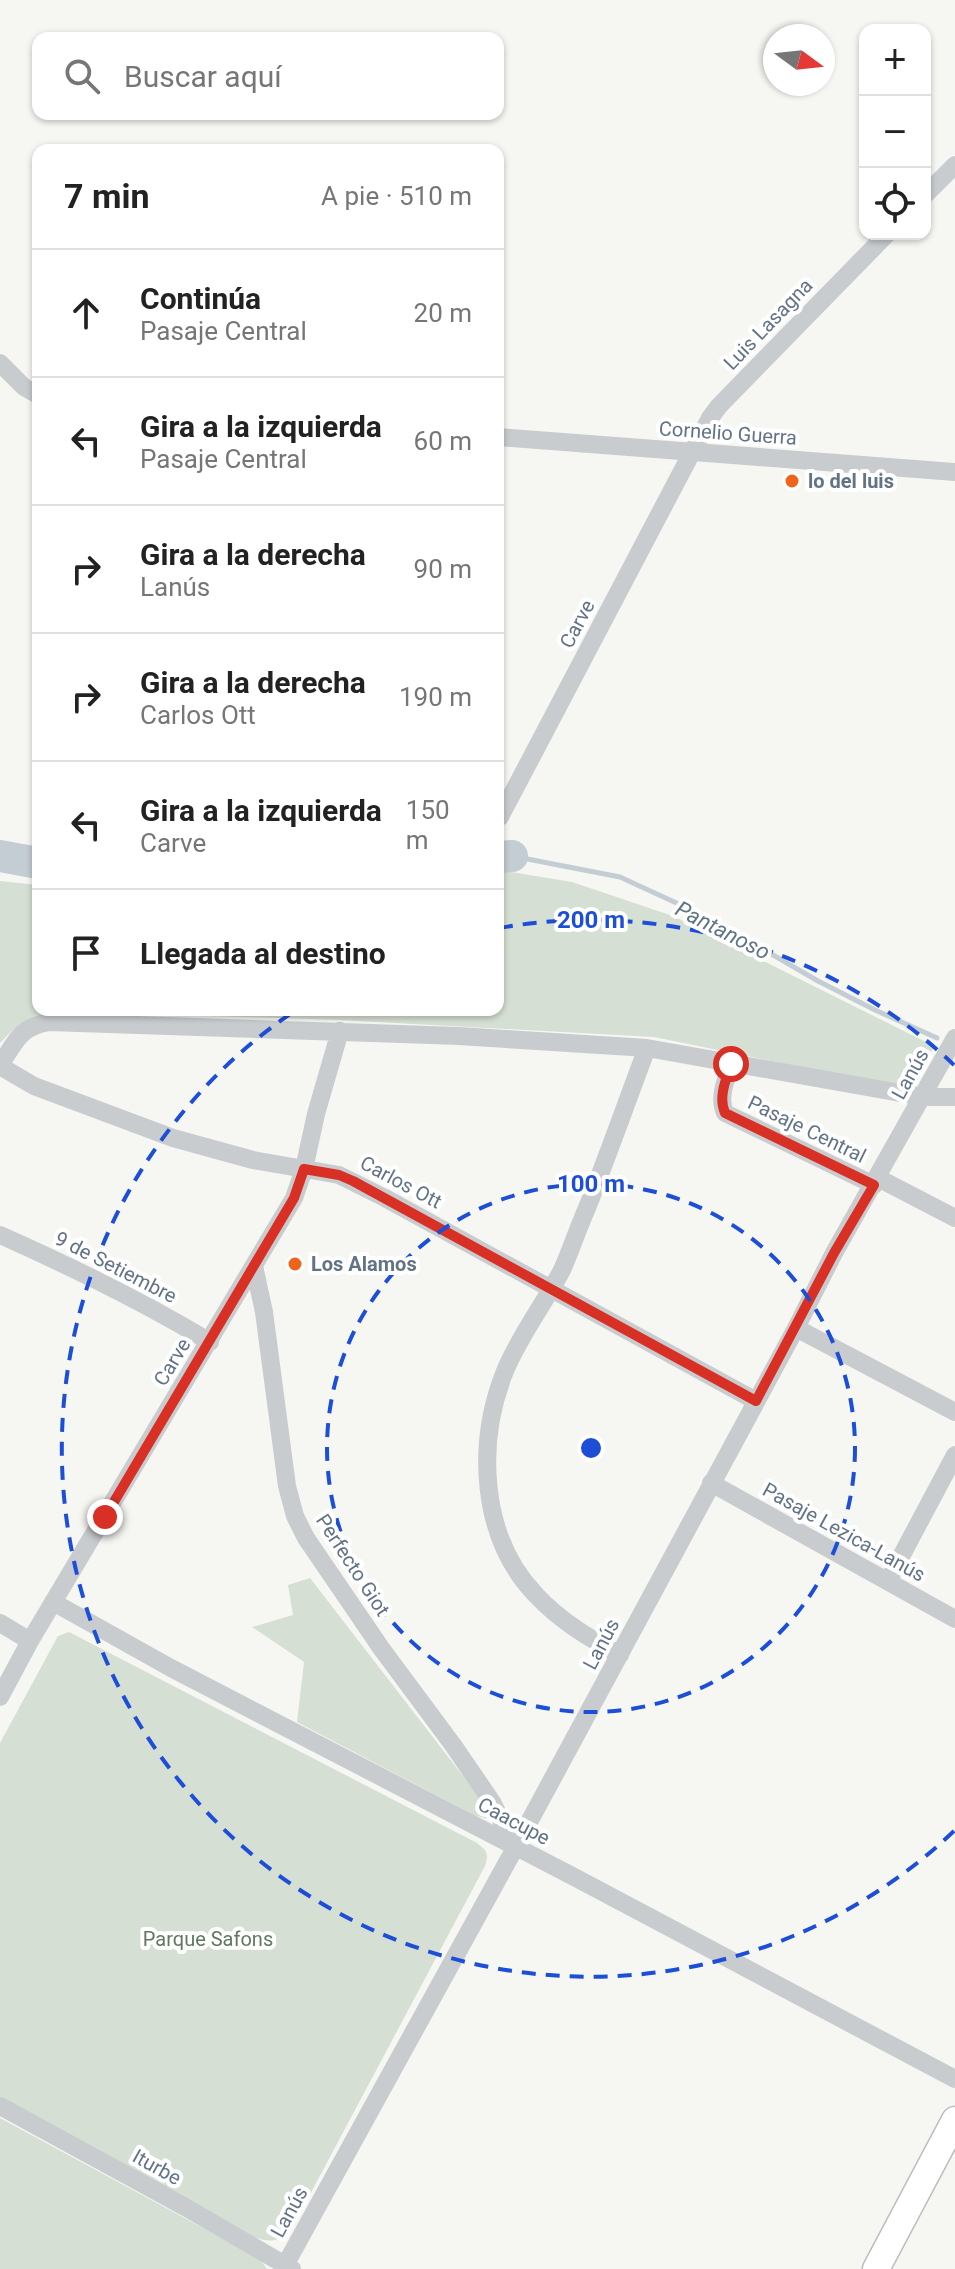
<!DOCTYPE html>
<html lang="es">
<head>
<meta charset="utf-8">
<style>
  :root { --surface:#fff; --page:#f2f2f2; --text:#222; --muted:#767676; --line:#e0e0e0 }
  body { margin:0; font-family:Roboto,sans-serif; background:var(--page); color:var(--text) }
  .controls { position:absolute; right:24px; top:24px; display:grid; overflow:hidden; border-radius:16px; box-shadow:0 2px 6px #0004 }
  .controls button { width:72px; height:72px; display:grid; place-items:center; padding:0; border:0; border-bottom:2px solid var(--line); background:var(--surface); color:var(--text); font:40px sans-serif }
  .compass { position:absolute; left:763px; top:24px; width:72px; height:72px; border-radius:50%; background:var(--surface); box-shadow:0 2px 6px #0004; rotate:105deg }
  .stop { position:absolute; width:24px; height:24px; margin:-18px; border:6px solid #d93025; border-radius:50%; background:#fff }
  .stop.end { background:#d93025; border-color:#fff; box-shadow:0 2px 8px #0008 }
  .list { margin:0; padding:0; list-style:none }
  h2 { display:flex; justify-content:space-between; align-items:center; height:104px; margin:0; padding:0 32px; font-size:34px }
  h2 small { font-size:26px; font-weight:400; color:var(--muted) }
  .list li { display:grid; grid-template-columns:52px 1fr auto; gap:24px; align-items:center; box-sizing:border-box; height:128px; padding:0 32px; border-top:2px solid var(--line) }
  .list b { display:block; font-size:30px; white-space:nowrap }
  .list p { margin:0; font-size:26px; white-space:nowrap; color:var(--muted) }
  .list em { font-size:26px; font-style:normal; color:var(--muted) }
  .icon { flex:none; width:44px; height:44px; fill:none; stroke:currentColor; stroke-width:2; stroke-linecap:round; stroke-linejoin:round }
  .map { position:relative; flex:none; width:955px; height:2269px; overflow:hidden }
  .search { position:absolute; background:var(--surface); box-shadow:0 2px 6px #0004; left:32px; top:32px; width:472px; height:88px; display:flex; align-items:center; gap:20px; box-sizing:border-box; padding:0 28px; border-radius:16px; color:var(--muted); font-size:30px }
  .panel { position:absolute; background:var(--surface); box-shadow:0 2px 6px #0004; left:32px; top:144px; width:472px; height:872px; border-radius:16px }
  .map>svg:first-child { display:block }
  .green { fill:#d6dfd3 }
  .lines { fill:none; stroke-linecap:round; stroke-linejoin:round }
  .stream { stroke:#c4cdd3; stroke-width:5 }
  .river { stroke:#c4cdd3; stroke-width:32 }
  .secondary-casing { stroke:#babec3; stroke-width:29 }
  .street { stroke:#c9cccf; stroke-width:18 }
  .secondary { stroke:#fff; stroke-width:26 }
  .route { stroke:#d93025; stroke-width:10 }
  .ring { fill:none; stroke:#1d4ed8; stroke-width:4; stroke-dasharray:14 10 }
  .poi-dot { fill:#ef631a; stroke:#fff; stroke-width:3 }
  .labels { text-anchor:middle; stroke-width:8; stroke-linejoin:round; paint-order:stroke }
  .street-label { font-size:20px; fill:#637386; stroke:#fff }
  .poi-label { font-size:20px; font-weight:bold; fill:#637386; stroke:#fff; text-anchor:start }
  .park-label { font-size:20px; fill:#61785f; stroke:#fff }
  .water-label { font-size:22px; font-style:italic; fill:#5f7583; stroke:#fff }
  .centre { fill:#1d4ed8; stroke:#fff; stroke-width:4 }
  .ring-label { font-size:24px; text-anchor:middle; font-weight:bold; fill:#1d4ed8; stroke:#fff; stroke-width:8; stroke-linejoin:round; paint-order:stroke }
</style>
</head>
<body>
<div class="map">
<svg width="955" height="2269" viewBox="0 0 955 2269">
  <rect width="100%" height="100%" fill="#f6f7f3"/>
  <path class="green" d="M498,870L572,882L673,916L934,1046L914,1090L654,1037L339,1020L53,1011C25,1017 20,1023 0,1043V881L38,885V1010H498Z
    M310,1578L483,1802L490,1817L489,1819L476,1816L297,1722L304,1662L252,1627L293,1615L288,1585Z
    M69,1632L477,1843C487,1851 489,1853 485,1866L291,2230C277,2242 271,2243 254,2237L0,2097V1743L58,1636Z
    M0,2118L260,2259L267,2269H0Z"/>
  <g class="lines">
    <path class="stream" d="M512,856L620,877L709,918L818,981L875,1010L937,1038"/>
    <path class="river" d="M0,856L38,863
      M498,857L512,856"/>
    <g class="secondary-casing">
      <path id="secondary" d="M876,2269L955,2120"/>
    </g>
    <path class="street" d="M925,195L955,165
      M0,363L24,387L38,395
      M498,437L955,472
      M500,817L710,418L719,406L887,234
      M731,1064C726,1080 718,1097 725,1113L874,1185
      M0,1065C15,1043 20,1026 49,1022L459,1036L647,1048L923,1097H955
      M0,1066L34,1086L173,1138L253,1160L339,1175L385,1198L756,1401
      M878,1178L955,1218
      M0,1235C72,1267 142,1301 210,1342
      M254,1266L264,1312L287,1486L295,1516L306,1538L381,1648L453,1745L492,1802L515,1848
      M796,1328L955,1412
      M711,1483L955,1619
      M888,1581L955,1455
      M53,1602L171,1668L578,1879L955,2079
      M0,1623L30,1641
      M620,1655C589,1638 560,1621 536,1595C480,1537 476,1443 505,1371C520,1335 544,1304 562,1270C571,1250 578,1228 587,1208C608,1155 627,1101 647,1048
      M0,1697L30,1641L294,1198L304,1169L316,1114L340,1031
      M0,2106L185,2207L292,2269
      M283,2269L515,1848L796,1328L834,1253L955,1038"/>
    <use href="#secondary" class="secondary"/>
  </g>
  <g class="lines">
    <path class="route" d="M105,1517L294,1198L304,1169L339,1175L353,1181L756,1401L834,1253L874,1185L725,1113C718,1097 726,1080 731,1064"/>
  </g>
  <g class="ring">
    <circle cx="591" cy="1448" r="264"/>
    <path d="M954 1831A528 528 0 1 1 296 1010M499 928A528 528 0 0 1 954 1065"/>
  </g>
  <g class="poi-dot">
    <circle cx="792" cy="481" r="8"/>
    <circle cx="295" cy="1264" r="8"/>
  </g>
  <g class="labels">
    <g class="street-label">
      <text transform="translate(768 324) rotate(-46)" y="7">Luis Lasagna</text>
      <text transform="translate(728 433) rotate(4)" y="7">Cornelio Guerra</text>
      <text transform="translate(577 624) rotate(-62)" y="7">Carve</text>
      <text transform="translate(910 1074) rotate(-61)" y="7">Lanús</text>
      <text transform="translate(807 1129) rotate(26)" y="7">Pasaje Central</text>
      <text transform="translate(401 1182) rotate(28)" y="7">Carlos Ott</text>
      <text transform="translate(116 1267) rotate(27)" y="7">9 de Setiembre</text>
      <text transform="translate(172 1362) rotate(-59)" y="7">Carve</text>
      <text transform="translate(844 1532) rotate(29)" y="7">Pasaje Lezica-Lanús</text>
      <text transform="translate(353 1565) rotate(57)" y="7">Perfecto Giot</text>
      <text transform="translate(601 1644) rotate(-62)" y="7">Lanús</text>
      <text transform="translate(514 1821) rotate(28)" y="7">Caacupe</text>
      <text transform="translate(157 2167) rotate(29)" y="7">Iturbe</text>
      <text transform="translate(289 2212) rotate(-61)" y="7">Lanús</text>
    </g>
    <g class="poi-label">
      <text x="808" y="488">lo del luis</text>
      <text x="311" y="1271">Los Alamos</text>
    </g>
    <g class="park-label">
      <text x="208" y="1946">Parque Safons</text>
    </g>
    <g class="water-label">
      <text transform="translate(723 930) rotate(27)" y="8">Pantanoso</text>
    </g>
  </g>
  <circle cx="591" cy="1448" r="12" class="centre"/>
  <g class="ring-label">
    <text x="591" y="928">200 m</text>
    <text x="591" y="1192">100 m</text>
  </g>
</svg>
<div class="controls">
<button>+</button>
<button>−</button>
<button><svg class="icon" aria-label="locate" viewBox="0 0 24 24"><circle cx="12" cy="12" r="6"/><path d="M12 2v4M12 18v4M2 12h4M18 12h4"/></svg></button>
</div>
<svg class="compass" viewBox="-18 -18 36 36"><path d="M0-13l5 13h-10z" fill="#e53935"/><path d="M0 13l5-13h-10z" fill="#767676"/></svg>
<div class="stop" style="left:731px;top:1064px"></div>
<div class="stop end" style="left:105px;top:1517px"></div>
<div class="search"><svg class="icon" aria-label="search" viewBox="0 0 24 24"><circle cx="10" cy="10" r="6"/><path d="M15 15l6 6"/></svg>Buscar aquí</div>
<section class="panel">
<h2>7 min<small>A pie · 510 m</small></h2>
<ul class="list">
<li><svg class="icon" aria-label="ahead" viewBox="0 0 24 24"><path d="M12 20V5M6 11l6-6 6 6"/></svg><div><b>Continúa</b><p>Pasaje Central</p></div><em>20 m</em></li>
<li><svg class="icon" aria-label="left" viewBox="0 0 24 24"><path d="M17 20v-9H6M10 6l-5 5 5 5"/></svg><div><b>Gira a la izquierda</b><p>Pasaje Central</p></div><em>60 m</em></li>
<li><svg class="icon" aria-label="right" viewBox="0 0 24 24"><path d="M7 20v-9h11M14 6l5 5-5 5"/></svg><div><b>Gira a la derecha</b><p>Lanús</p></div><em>90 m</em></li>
<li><svg class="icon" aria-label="right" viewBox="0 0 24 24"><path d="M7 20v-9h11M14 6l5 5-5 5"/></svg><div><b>Gira a la derecha</b><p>Carlos Ott</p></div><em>190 m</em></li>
<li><svg class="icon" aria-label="left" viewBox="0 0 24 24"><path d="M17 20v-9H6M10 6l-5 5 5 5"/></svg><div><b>Gira a la izquierda</b><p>Carve</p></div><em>150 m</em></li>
<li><svg class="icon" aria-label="arrive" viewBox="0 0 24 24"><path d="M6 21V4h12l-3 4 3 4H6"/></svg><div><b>Llegada al destino</b></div></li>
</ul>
</section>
</div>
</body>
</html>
